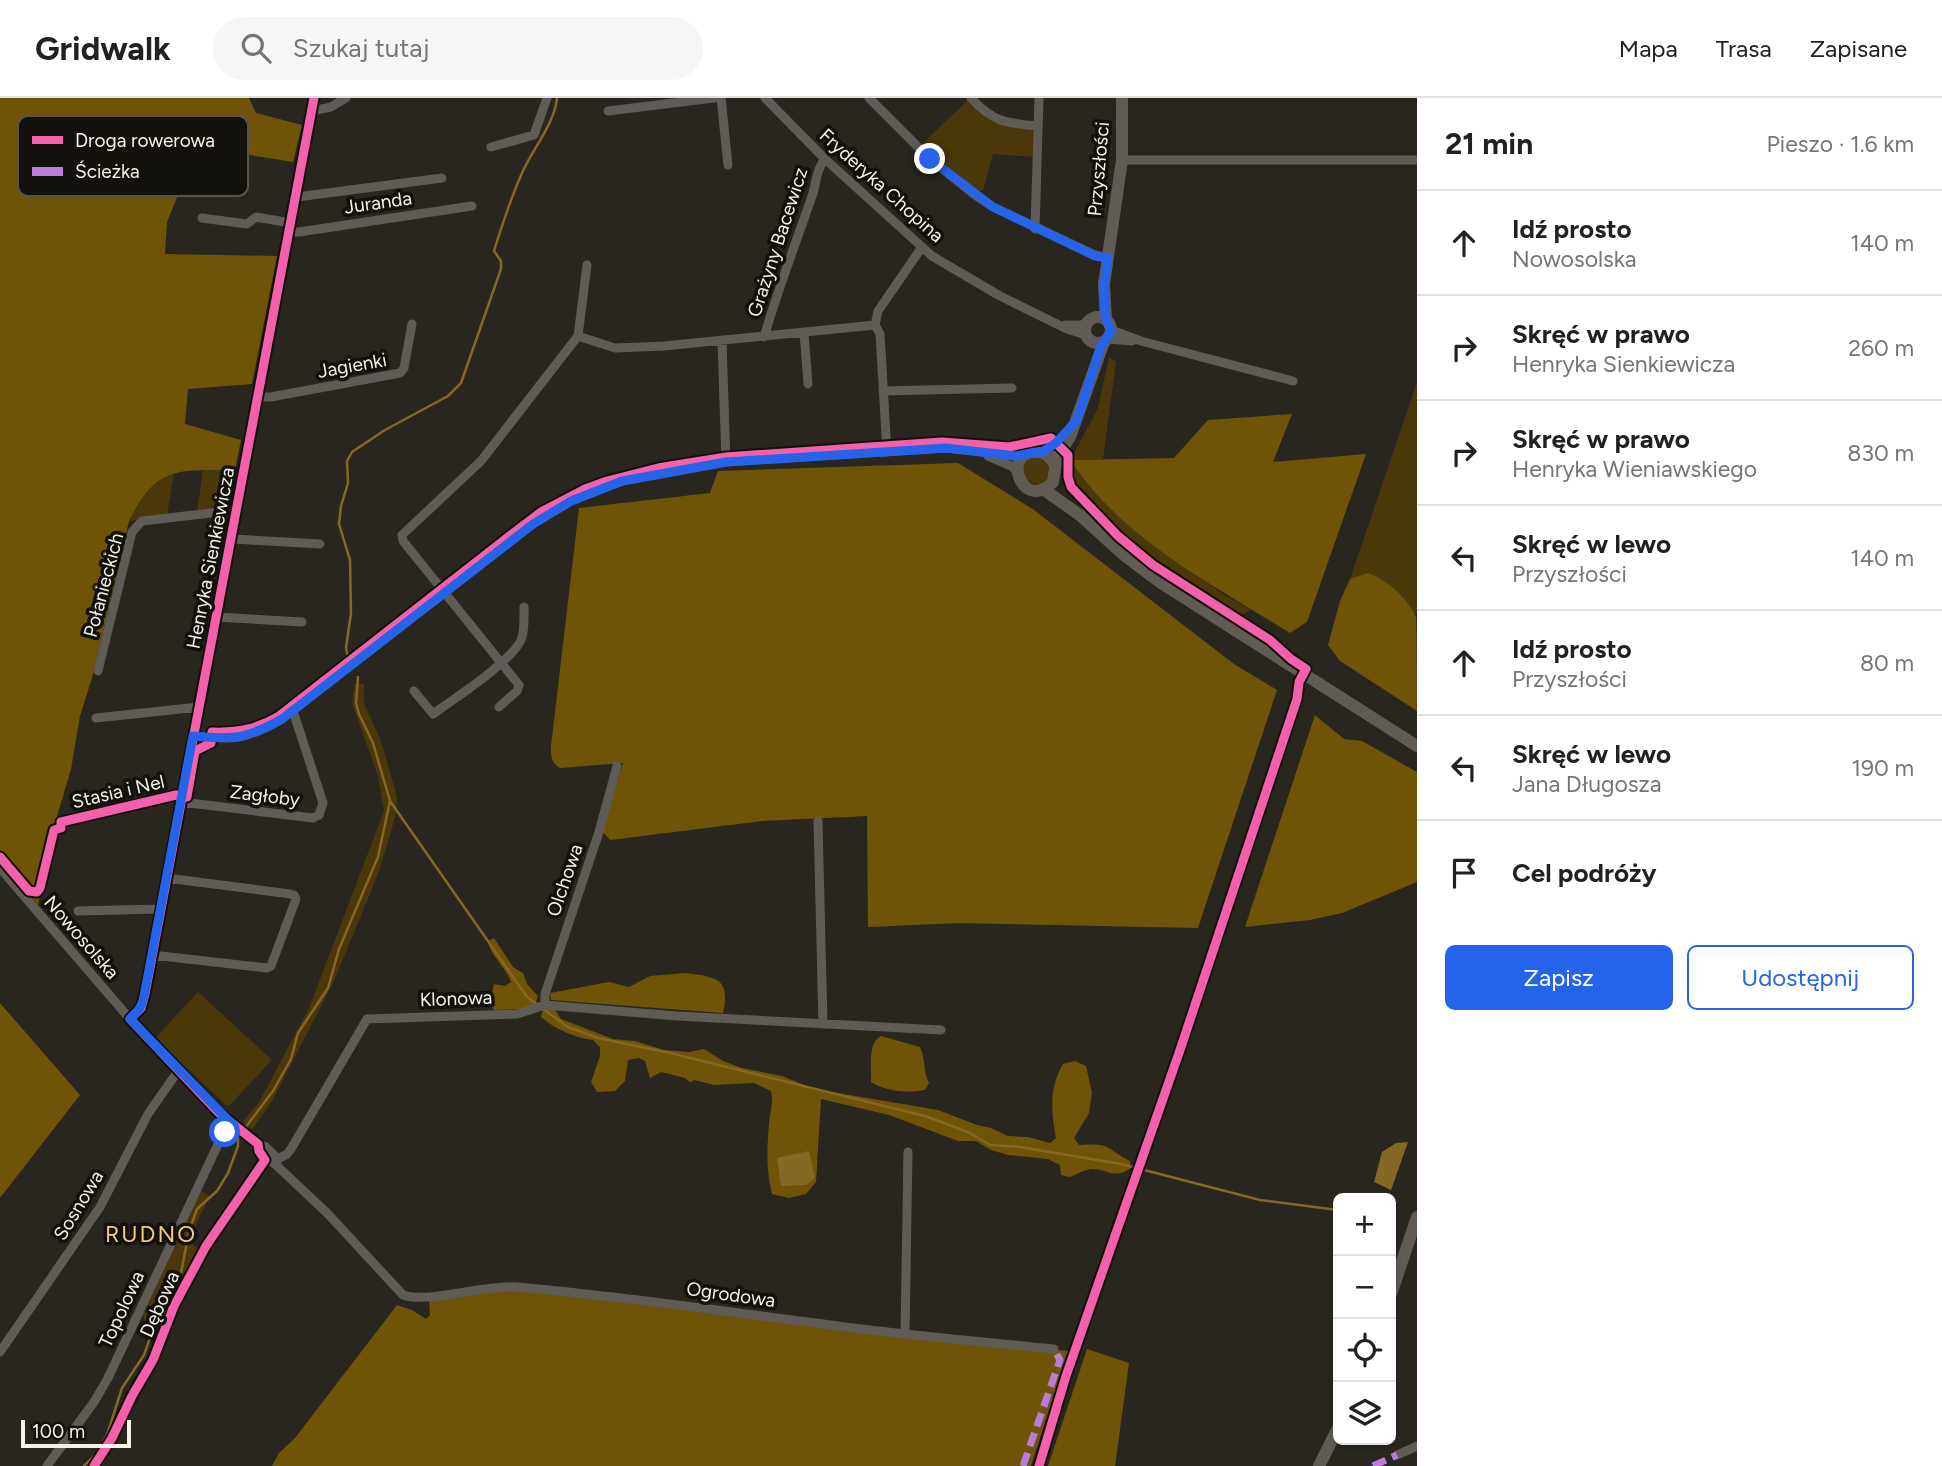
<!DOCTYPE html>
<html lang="pl">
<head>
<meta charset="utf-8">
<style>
  :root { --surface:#fff; --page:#f6f6f6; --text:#202124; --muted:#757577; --line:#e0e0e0; --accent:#2563eb }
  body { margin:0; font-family:Figtree,sans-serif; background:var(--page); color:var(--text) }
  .controls { position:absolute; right:21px; bottom:21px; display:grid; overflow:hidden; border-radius:10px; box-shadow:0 2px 5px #0004 }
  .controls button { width:63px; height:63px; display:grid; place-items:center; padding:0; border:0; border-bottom:2px solid var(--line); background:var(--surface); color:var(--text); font:35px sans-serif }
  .scale { position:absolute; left:21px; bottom:18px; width:110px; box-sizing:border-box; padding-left:7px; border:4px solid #f4f1e9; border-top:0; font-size:19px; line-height:24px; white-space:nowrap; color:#f4f1e9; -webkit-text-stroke:5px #13110b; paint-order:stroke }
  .stop { position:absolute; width:21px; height:21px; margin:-16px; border:5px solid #2563eb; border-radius:50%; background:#fff }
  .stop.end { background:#2563eb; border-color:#fff; box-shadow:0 2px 7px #0008 }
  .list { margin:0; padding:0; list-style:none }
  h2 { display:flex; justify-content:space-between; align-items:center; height:91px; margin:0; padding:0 28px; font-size:30px }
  h2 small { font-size:23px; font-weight:400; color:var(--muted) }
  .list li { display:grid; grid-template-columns:46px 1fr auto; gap:21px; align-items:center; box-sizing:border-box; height:105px; padding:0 28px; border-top:2px solid var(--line) }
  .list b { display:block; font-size:26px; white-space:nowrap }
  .list p { margin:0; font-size:23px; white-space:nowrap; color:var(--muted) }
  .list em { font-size:23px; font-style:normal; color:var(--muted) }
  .actions { display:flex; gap:14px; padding:21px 28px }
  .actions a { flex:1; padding:16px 0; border:2px solid var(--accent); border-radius:10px; text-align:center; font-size:24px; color:var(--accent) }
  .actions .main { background:var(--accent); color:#fff }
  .icon { flex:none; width:38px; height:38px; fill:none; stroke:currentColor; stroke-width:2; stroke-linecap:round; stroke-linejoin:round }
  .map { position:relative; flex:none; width:1417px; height:1368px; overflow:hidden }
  header { display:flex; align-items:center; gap:42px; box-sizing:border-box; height:98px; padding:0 35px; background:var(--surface); border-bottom:2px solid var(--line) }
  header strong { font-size:33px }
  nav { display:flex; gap:38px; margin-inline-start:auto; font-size:24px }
  .search { width:490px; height:63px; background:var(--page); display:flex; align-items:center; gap:18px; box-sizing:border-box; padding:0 24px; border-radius:38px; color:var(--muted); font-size:26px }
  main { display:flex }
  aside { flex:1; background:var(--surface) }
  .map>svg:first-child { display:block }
  .green { fill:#4a380a }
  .forest { fill:#6f5407 }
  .water { fill:#856823 }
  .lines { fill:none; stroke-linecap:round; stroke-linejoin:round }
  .stream { stroke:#856823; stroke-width:2.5 }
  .street { stroke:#5f5c57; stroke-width:9 }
  .secondary { stroke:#605c55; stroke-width:12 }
  .quiet { stroke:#bd7bd9; stroke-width:7; stroke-dasharray:14 7; stroke-linecap:butt }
  .cycleway-casing { stroke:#13110b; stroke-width:13 }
  .cycleway { stroke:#f560ab; stroke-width:9 }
  .route { stroke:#2563eb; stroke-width:9 }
  .labels { text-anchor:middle; stroke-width:7; stroke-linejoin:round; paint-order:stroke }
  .street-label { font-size:19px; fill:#f4f1e9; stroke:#13110b }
  .quarter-label { font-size:23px; letter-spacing:2px; fill:#edcb81; stroke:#13110b }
  .key { fill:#13110b; stroke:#56544e; stroke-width:2 }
  .key-label { font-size:19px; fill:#f4f1e9 }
</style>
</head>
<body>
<header>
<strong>Gridwalk</strong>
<div class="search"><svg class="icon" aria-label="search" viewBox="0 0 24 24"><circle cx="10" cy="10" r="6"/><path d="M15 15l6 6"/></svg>Szukaj tutaj</div>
<nav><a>Mapa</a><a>Trasa</a><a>Zapisane</a></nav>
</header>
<main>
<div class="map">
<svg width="1417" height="1368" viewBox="0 0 1417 1368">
  <rect width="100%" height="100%" fill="#292620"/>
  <path class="green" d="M969,1L990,22L1035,27V59L993,56L983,93L971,91L921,47Z
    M1109,259L1116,264L1103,361L1074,362L1154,448L1226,498L1252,512L1238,518L1166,471L1118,433L1078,393L1072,378V359L1098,310Z
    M1417,284V515L1415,517L1400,497L1368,475L1350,481Z
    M1041,359L1051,368L1049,381L1037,388L1025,382L1022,369L1027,361Z
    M203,372H235L229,411L197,414Z
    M174,374L167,418L129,423C142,397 148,388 174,374Z
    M355,586H364V605L381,643L397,699L396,716L380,771L334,883L272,1003L252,1032L242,1024L258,1006L309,910L384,713L378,678L352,605Z
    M198,894L272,962L228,1009L155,940Z
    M200,1092L211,1099C201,1114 193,1128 193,1147L199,1151L164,1225L160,1230L144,1222L143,1217Z"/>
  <path class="forest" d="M0,0H249L256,15L302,27L293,64L231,54L219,69L188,72L167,124L165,156L277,158L252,286L188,291L185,326L241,342L235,372C179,372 156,367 129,423L92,580L80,618L71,671L58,715L38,807L0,758Z
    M1292,316L1273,364L1366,356L1307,524L1290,535C1213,487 1128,444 1075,369L1073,362L1174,360L1208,322Z
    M958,365L1034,412L1234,566L1277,592L1198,830L959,825L868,829L867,718L762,723L610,742L602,733L623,665L560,670C551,664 551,659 551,648L579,410L710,395L718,373Z
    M1368,475C1387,482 1407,499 1416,519C1417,529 1417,597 1417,613L1340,563L1328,547L1340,503L1350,481Z
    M1315,617L1344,641L1362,643L1417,674V784L1342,815L1310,822L1245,829Z
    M494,840L513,869L523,875L527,886L538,898L535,907L528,911L494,912L490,905L494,886L505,888L511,884C506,869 490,858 488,843Z
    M685,875C715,879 731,879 723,915L551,902L550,895L609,884L629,889L650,878Z
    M0,905L80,997L0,1100Z
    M554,910L561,921L613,941L635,943L664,952L689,954L704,951L723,963L742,970L782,978L814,991L938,1012L977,1027L991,1030L1008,1038L1028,1039L1050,1045L1056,1040C1051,1013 1049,990 1063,966L1075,963L1086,968L1092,995L1089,1015L1074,1040L1079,1047C1111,1045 1104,1049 1130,1063L1131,1070C1113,1082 1109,1071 1092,1071C1083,1072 1077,1076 1070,1079L1061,1077L1060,1067L1048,1061L1008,1057L991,1052L976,1043H958L889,1017L821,1001L816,1084L806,1096L789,1100L772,1096C766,1073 767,1049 769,1026C770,1013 774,1006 771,993L754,985L714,987L695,982L690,984L685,980L661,974L650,980L645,963L639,960L628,962L625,983L615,993L597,994L591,984L600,958V949L593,942C575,940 555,931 541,919L543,911Z
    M881,938L920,949C926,961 923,974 929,985L925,992C906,995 888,994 871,984C872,970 867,945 881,938Z
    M503,1190L1068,1253L1031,1368H272L279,1355L295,1340L397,1207L412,1212L426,1221L430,1217L429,1201Z
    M1087,1251L1129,1265L1115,1368H1048Z"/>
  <path class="water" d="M1408,1044L1391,1092L1374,1084L1382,1054L1396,1045Z
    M809,1053L815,1080L806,1087L781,1088L777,1060Z"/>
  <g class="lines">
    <path class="stream" d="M348,559L346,550L351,515L350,462L339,426L341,408L348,385L347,363L352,354L385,332L448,298L461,285L501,171V163L494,153C502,127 511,100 522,75C532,52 555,25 557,0
      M390,703L527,899L537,906
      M542,910L568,929L598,940L670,955L925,1018L968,1034L990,1047L1020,1049L1121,1066L1260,1102L1338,1112
      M245,1030L273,993L291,961L298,935L328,890L339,851L378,759L390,703L373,645L359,616L356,605L358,579
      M155,1227L181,1175L189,1133L197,1111L217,1093L228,1075L238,1048V1038
      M84,1368L96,1356L107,1337L122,1290L144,1257L151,1237"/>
    <path class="street" d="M721,0L728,67
      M765,0L825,61L932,158L1000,198L1067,231L1086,237
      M869,0L930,61L975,97L993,109L1095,157L1108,160
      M971,0C994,25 1007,25 1038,28
      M312,13L331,9L346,0
      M608,13L714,0
      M491,49L534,37L547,0
      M1122,62H1417
      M297,99L442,80
      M202,120L247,126L256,119L291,125
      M1035,131L1039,0
      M290,134H299L472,108
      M1065,227H1081L1087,225
      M1110,228L1114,233L1141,243L1293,283
      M804,235L808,286
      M578,238L615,250L664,248L875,227
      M764,239C778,192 795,147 811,101C817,86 815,73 825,61
      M1108,241L1132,243
      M722,243L726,364
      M883,293L1012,290
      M259,299H271L400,275L404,270L412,226
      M887,354L880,236L875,227L878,213L922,149
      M988,358L1011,368L1017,373
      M232,441L320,446
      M216,519L302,524
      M98,573L132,434L142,423L237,412
      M414,593L433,616C455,600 511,564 521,542C525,533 524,519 524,509
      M499,609L517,593L519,587L403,443L402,437L481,363L578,238L587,167
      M96,620L199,609
      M193,638C234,642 246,642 282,621L533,426L571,403L622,383L726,364L946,350L1025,358
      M181,704L313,720L319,717L323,705L293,613
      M818,723L823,926
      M61,724L176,697L182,698
      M0,770L130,921L178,973L218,1014L258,1046L266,1049L278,1061L275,1066
      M78,813L160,811
      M152,857L267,870L271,868L296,801L294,797L290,796L167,780
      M545,907L677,918L941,932
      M545,907V896L599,734L617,668
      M130,921L141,910L145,896L314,0
      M258,1046L262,1059L275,1066L328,1116L403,1197C427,1206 487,1186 518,1189C620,1198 721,1213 823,1226C900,1237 977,1243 1054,1251
      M278,1061L287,1056L291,1051L367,921L517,916L545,907
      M905,1236L908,1054
      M0,1254L100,1109L148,1016L178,973
      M1397,1357L1417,1348
      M47,1368L94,1304L108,1280L229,1023
      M94,1368L112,1340L132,1298L153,1262L174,1208L206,1148L265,1062"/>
    <path class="secondary" d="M1085 232a13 13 0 1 1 26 0a13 13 0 1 1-26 0Z
      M1106,222L1104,186L1122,62V0
      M1055,367C1051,359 1046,354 1037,354C1000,352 1022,416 1053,384L1057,358L1070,339L1104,244
      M1043,391L1081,418L1125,458L1161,485L1417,648
      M1391,1196L1417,1119
      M1319,1368L1338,1330"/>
    <path class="quiet" d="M1023,1368L1060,1262L1054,1251
      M1373,1368L1397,1357"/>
    <g class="cycleway-casing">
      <path id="cycleway" d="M0,759L29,793L37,794L40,790L54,732L61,730V724L176,697L187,699L195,653L211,645L212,634C238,635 257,631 279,618L512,436L541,414L585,391L607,383L658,370L726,359L942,344L1009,349L1051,340L1068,357V379L1071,389L1118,438L1153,467L1270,542L1291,561L1306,571L1299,584L1297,601L1179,955L1066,1278L1039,1368
        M94,1368L112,1340L132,1298L153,1262L174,1208L206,1148L265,1062L259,1053L258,1046L218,1014L130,921L141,910L145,896L314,0"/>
    </g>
    <use href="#cycleway" class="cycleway"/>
  </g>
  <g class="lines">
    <path class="route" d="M225,1034L229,1023L130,921L138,913L143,904L193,638C234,642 246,641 282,621L533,426L571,403L622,383L726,364L946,350L1016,358L1036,354H1042L1056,345L1077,322L1101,248L1111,233L1105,218L1104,186L1108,160L1095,158L993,109L930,61"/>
  </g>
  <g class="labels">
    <g class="street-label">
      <text transform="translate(1098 71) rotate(-85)" y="7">Przyszłości</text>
      <text transform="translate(882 87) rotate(42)" y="7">Fryderyka Chopina</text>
      <text transform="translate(378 104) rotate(-8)" y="7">Juranda</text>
      <text transform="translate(777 144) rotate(-72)" y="7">Grażyny Bacewicz</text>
      <text transform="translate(352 267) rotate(-10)" y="7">Jagienki</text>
      <text transform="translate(210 460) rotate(-79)" y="7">Henryka Sienkiewicza</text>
      <text transform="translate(103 487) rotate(-75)" y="7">Połanieckich</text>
      <text transform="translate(118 693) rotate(-13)" y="7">Stasia i Nel</text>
      <text transform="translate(265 697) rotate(7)" y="7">Zagłoby</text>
      <text transform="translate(564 782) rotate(-71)" y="7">Olchowa</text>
      <text transform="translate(82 839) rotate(49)" y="7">Nowosolska</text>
      <text transform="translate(456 900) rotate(-2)" y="7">Klonowa</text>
      <text transform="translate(78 1107) rotate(-59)" y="7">Sosnowa</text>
      <text transform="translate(731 1196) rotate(8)" y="7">Ogrodowa</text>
      <text transform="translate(159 1206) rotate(-66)" y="7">Dębowa</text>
      <text transform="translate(121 1211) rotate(-65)" y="7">Topolowa</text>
    </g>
    <g class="quarter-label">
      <text x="151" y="1144">RUDNO</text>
    </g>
  </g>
  <rect x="18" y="18" width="230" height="80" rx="10" class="key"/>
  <rect x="32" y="38" width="31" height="8" fill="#f560ab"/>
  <rect x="32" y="69" width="31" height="9" fill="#bd7bd9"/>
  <g class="key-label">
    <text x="75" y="49">Droga rowerowa</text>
    <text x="75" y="80">Ścieżka</text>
  </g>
</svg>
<div class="controls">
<button>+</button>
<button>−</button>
<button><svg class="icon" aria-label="locate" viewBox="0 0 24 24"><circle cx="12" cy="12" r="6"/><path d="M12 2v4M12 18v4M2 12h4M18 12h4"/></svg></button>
<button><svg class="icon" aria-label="layers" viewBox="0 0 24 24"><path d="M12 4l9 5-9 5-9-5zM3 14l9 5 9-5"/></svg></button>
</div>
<div class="scale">100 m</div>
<div class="stop" style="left:225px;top:1034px"></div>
<div class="stop end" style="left:930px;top:61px"></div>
</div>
<aside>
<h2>21 min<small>Pieszo · 1.6 km</small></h2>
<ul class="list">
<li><svg class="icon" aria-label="ahead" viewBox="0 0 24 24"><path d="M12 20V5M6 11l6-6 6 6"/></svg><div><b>Idź prosto</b><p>Nowosolska</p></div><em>140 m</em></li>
<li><svg class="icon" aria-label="right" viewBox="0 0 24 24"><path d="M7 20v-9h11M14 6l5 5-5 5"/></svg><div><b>Skręć w prawo</b><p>Henryka Sienkiewicza</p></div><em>260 m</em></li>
<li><svg class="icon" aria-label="right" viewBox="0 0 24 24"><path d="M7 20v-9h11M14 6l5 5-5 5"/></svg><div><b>Skręć w prawo</b><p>Henryka Wieniawskiego</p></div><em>830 m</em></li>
<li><svg class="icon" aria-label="left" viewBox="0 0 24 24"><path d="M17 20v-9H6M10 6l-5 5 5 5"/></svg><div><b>Skręć w lewo</b><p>Przyszłości</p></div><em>140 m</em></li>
<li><svg class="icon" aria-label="ahead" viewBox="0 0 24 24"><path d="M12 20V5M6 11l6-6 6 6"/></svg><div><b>Idź prosto</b><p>Przyszłości</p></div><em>80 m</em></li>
<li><svg class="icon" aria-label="left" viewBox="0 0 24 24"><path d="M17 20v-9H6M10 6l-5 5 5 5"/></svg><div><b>Skręć w lewo</b><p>Jana Długosza</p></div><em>190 m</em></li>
<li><svg class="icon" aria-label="arrive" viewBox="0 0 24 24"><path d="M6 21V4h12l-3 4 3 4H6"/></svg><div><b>Cel podróży</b></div></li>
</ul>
<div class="actions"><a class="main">Zapisz</a><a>Udostępnij</a></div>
</aside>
</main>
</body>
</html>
